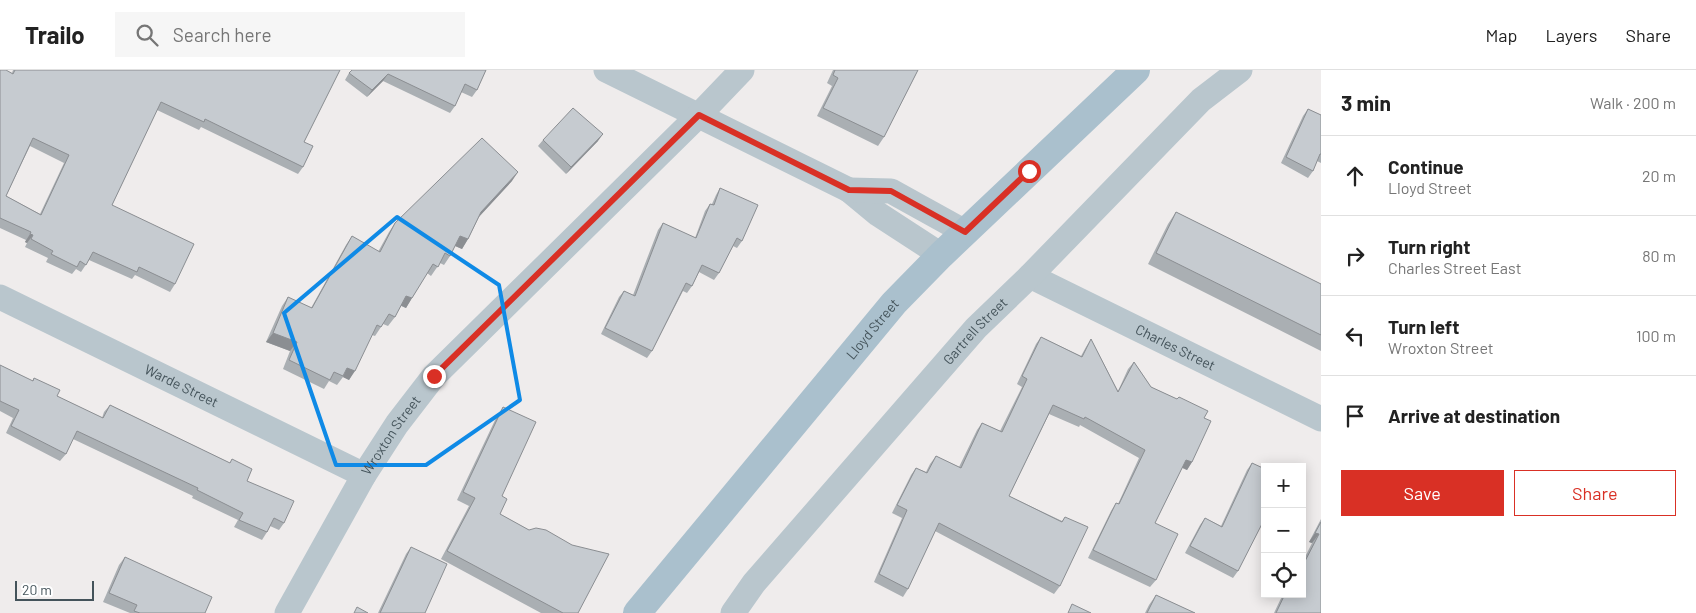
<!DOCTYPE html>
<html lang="en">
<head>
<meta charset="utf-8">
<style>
  :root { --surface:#fff; --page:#f6f6f6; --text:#222; --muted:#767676; --line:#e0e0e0; --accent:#d93025 }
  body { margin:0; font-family:Barlow,sans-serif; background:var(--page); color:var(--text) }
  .controls { position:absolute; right:15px; bottom:15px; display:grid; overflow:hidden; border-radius:0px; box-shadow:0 2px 12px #0003 }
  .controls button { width:45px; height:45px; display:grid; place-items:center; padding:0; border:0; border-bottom:1px solid var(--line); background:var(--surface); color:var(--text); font:25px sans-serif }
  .scale { position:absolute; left:15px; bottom:12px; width:79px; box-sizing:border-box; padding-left:5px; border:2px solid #44535a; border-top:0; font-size:14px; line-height:18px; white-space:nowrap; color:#44535a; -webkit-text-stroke:4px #fff; paint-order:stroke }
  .stop { position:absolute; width:15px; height:15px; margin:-11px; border:4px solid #d93025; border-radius:50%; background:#fff }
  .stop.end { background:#d93025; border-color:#fff; box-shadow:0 1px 5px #0008 }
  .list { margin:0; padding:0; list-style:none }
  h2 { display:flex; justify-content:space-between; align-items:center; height:65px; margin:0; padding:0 20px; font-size:21px }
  h2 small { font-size:16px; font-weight:400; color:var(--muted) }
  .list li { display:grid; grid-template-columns:32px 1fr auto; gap:15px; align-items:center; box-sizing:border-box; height:80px; padding:0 20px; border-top:1px solid var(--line) }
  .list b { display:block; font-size:19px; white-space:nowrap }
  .list p { margin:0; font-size:16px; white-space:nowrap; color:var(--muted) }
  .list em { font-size:16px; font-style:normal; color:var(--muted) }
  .actions { display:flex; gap:10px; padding:15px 20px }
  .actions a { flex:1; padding:11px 0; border:1px solid var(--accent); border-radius:0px; text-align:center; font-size:18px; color:var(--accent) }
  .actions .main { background:var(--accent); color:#fff }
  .icon { flex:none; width:28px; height:28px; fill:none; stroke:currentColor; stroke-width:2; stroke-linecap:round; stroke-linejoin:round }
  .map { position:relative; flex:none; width:1321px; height:543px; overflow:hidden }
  header { display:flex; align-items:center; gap:30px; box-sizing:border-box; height:70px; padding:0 25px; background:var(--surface); border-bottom:1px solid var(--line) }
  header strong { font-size:24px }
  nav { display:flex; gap:28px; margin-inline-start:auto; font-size:18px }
  .search { width:350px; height:45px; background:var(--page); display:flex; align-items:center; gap:12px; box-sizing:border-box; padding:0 18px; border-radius:0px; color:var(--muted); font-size:19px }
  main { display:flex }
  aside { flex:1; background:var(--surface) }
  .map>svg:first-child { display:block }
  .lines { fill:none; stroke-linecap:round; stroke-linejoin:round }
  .street { stroke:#b9c6cd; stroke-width:25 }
  .primary { stroke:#aac0cd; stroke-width:28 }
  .wall { fill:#aaafb3; fill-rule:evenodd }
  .shaded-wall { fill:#8b8e92 }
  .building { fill:#c6cbd0; stroke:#8b8e92; fill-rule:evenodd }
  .route { stroke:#d93025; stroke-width:6 }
  .marked { fill:none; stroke:#0f8ae6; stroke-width:4; stroke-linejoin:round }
  .labels { text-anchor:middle; stroke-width:4.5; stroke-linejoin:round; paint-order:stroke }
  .street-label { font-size:14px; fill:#44535a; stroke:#fff }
</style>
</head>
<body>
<header>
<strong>Trailo</strong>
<div class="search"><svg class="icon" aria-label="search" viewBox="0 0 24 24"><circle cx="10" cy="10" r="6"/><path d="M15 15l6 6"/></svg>Search here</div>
<nav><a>Map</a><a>Layers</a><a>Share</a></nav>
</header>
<main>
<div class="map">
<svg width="1321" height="543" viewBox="0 0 1321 543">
  <rect width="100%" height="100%" fill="#efecec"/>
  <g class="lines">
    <g class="street">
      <path d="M606,0L849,120L878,144L941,185"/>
      <path d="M849,120L891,121L965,162"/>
      <path id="s1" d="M1030,206L1321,349"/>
      <path id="s2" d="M0,227L364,405"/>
      <path id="s3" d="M287,543L364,405L397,354L434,306L699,45L742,0"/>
      <path id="s4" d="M733,543L754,513L976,258L1030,206L1201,30L1240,0"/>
    </g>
    <path class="primary" id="s5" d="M637,543L894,233L941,185L1136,0"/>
  </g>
  <path class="wall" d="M0,0L12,3L13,0H340L304,72L303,97L298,104L201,57L199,60L157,40L112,135L175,214L170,222L135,205L132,209L89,190L81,202L76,199L72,204L46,192L48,188L25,177L27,173L25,172L26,170L0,158ZM30,76L64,93L40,144L6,126Z
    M486,0L477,20L472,27L461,22L455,36L450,43L383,11L367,27L345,10L349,3Z
    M833,0H918L884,67L878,76L817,46L832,16L827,13Z
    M1308,39L1321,45V93L1317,91L1313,101L1308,108L1281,93L1303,46Z
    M543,70L598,71L566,104L538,76Z
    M512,111L479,147L468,169L462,179L455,176L450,186L444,195L440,193L431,206L427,203L406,238L401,236L395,247L388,256L383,254L375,266L372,265L349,310L343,307L337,315L329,311L324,319L283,299L290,281L266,272L282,236L288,227L311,238L346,175L352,166L378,182L389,162L395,153Z
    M720,118L742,171L737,178L733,176L719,203L714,210L699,202L692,216L687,223L683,221L652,281L647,288L601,264L619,227L624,221L633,225L658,160L663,153L695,168L705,141L710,134H712L716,125Z
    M1176,142L1321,214V281L1148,194L1168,154Z
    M1041,267L1081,286L1086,277L1091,269L1118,321L1128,299L1134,292L1151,317L1177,329L1179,327L1204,348L1192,392L1187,400L1182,398L1155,453L1156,510L1150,517L1088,488L1111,441L1116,433L1118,434L1139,388L1080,355L1079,357L1049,344L1009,426L1062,451L1065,447L1060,516L1054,524L935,461L908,519L903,527L874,512L902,448L892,443L911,405L916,398L926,402L930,394L936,386L959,397L977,360L982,353L1000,361L1022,317L1017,314L1036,274Z
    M0,295L32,311L34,308L57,326L102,348L104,342L110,335L230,393L232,389L247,411L284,453L279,460L270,456L267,462L262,470L234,457L238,450L192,428L193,426L73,369L66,384L60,391L6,363L13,348L0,341Z
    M503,337L502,426L500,444L529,460L572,475L578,543H541L441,489L469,436L457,430L497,346Z
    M1252,393L1265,399V452L1262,456L1261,455L1238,501L1233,508L1185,483L1200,455L1205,448L1221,456L1247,400Z
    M1321,449V543H1274L1283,524H1302V493L1312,473L1309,472Z
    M411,477L425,543H378L406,484Z
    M125,487L205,543H130L103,532L119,495Z
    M1156,525L1195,543H1145L1149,535Z"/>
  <path class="shaded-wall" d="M388,4L383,11L367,27L372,20Z
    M603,64L598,71L566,104L571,97Z
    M518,102L512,111L474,152L481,142Z
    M30,164L33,165L27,173L25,172Z
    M460,166L468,169L462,179L453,175Z
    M406,226L412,228L406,238L400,235Z
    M273,263L297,272L290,281L266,272Z
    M347,298L355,301L349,310L343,307Z
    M1186,390L1192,392L1187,400L1181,397Z
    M1315,463L1319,464L1312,473L1309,472Z"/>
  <path class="building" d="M0,0H6L13,4L15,0H340L304,72L313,76L303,97L205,49L204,52L161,32L112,135L194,174L175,214L139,197L137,202L93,182L86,195L80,191L77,197L51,184L53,181L31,169L33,165L30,164L31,162L0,148ZM33,68L69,85L41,145L6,126Z
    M352,0H486L477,20L465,14L455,36L388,4L372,20L349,3Z
    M835,0H918L884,67L823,38L838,8L833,5Z
    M573,38L603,64L571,97L543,70Z
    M1308,39L1321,45V84H1320L1313,101L1286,87Z
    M482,68L518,102L481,142L468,169L460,166L450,186L445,183L438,197L433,194L412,228L406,226L395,247L389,244L381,257L377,255L355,301L347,298L343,306L334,302L330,310L289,290L297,272L273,263L288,227L312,238L352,166L380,182L395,153Z
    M720,118L758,135L742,171L737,168L719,203L702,195L692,216L686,213L652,281L605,258L624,221L635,226L663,153L696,168L710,134L714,135Z
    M1176,142L1321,214V265L1156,183Z
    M1041,267L1082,287L1091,269L1118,322L1134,292L1151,317L1177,329L1179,327L1208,341L1204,348L1211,351L1192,392L1186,390L1155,453L1178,464L1156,510L1093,480L1116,433L1119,434L1145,380L1085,347L1084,349L1053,335L1009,426L1062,452L1065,447L1088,457L1060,516L939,453L908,519L879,504L907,440L897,435L916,398L927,403L936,386L961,398L982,353L1002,362L1027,309L1022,306Z
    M0,295L33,311L34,308L60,320L57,326L103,348L110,335L230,393L232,389L252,399L247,411L294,431L284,453L274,448L267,462L239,450L243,443L197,420L198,418L77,361L66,384L11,356L19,340L0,331Z
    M503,337L536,352L502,426L507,429L500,444L529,460L536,458L546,460L572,475L609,484L578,543H563L447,481L475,428L463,422Z
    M1252,393L1265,399V448L1238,501L1190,476L1205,448L1222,457Z
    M1321,452V543H1276L1285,524H1302V497L1319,464L1315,463Z
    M411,477L447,494L425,543H380Z
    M125,487L212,527L205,543H140L134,541L137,535L109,523Z
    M1156,525L1195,543H1147Z
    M1072,534L1091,543H1068Z
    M357,537L368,543H354Z"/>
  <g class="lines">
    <path class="route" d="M434,306L699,45L849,120L891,121L965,162L1029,101"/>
  </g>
  <path class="marked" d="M397,147L499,215L520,330L426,395H336L284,243Z"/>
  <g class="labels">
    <g class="street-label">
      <text dy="5" stroke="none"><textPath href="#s5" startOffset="369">Lloyd Street</textPath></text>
      <text dy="5" stroke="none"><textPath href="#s4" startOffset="372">Gartrell Street</textPath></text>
      <text dy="5" stroke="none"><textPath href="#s1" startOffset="162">Charles Street</textPath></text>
      <text dy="5" stroke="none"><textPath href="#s2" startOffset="202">Warde Street</textPath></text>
      <text dy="5" stroke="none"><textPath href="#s3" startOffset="206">Wroxton Street</textPath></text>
    </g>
  </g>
</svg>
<div class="controls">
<button>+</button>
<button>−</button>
<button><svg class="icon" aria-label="locate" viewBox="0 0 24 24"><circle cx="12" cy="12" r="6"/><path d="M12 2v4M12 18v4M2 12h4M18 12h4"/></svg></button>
</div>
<div class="scale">20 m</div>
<div class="stop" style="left:1029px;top:101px"></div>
<div class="stop end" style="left:434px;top:306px"></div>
</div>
<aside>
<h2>3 min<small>Walk · 200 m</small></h2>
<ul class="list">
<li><svg class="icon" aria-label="ahead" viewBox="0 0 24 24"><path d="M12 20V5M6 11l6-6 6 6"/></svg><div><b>Continue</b><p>Lloyd Street</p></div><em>20 m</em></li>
<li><svg class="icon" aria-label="right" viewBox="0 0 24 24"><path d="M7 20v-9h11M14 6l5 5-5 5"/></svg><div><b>Turn right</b><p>Charles Street East</p></div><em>80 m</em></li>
<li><svg class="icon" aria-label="left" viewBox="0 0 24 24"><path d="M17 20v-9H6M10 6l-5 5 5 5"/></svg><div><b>Turn left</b><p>Wroxton Street</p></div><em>100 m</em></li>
<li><svg class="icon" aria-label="arrive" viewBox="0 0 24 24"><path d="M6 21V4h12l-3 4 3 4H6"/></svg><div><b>Arrive at destination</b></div></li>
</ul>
<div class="actions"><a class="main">Save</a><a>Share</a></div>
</aside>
</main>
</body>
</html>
